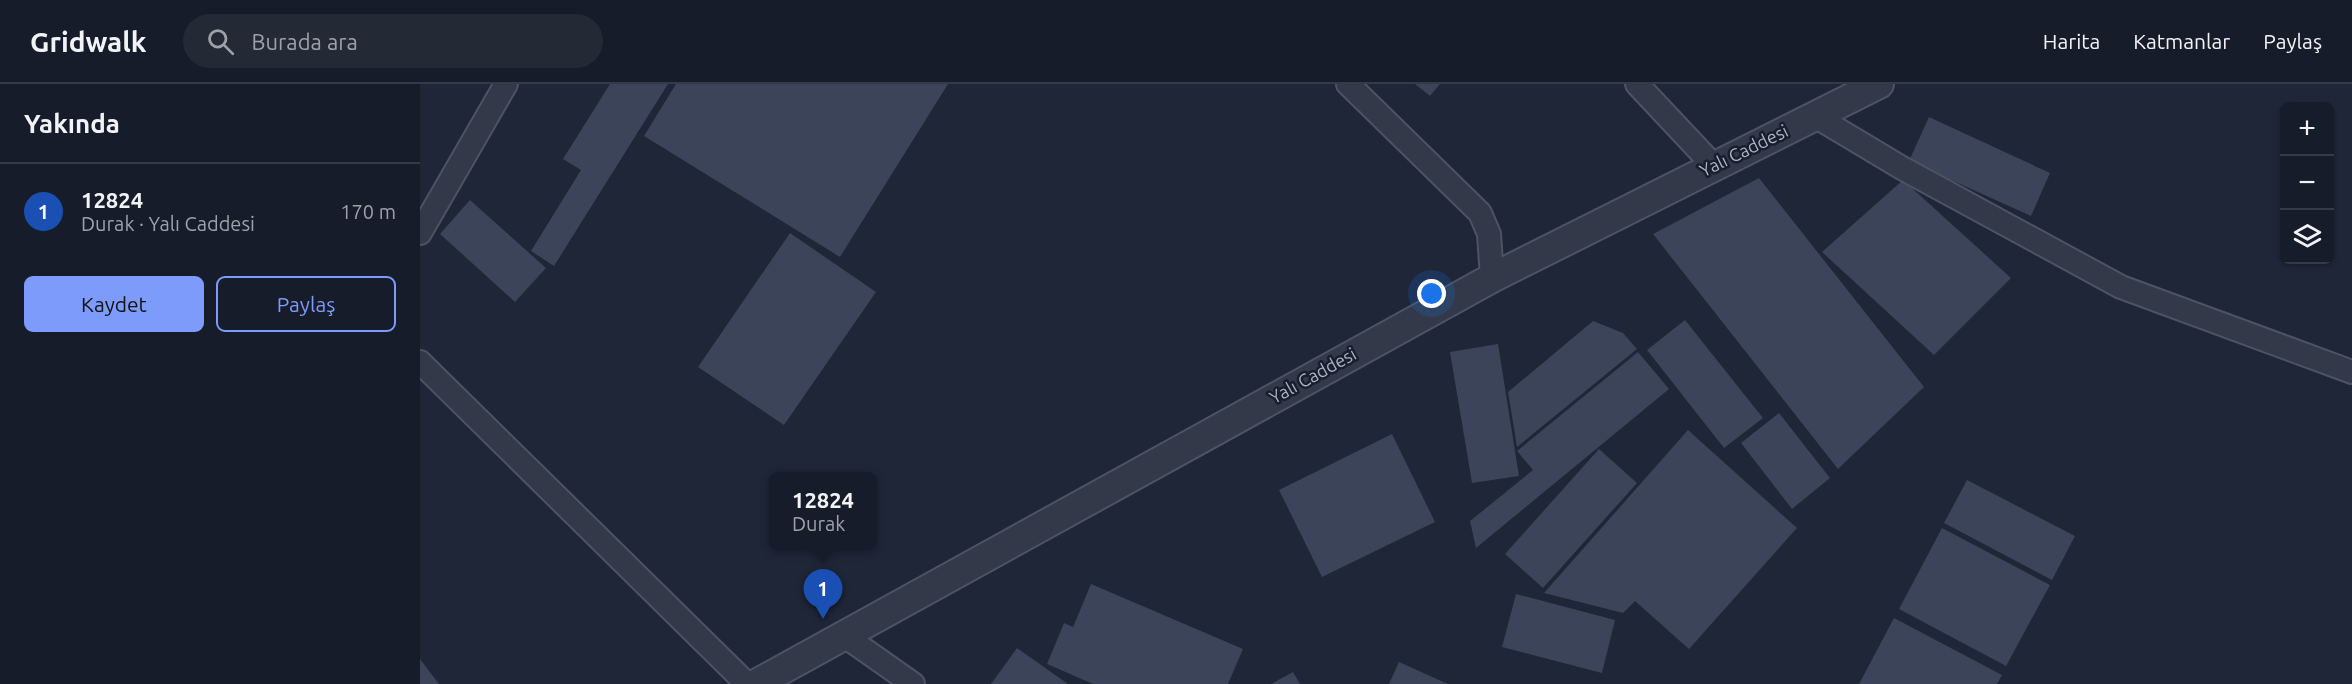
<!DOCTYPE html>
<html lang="tr">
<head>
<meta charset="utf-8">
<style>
  :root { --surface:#171c2a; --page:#242936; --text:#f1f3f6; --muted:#9ea1a8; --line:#363a47; --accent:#7c9bfb }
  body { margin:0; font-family:Ubuntu,sans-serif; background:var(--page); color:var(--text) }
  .controls { position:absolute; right:18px; top:18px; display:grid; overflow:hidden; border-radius:9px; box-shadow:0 2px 4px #0004 }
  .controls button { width:54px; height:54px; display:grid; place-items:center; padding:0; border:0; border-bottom:2px solid var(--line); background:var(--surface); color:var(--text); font:30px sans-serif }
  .you { position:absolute; left:1012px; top:210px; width:21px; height:21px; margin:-15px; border:4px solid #fff; border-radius:50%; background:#1a73e8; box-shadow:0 0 0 9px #1a73e833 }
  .badge { display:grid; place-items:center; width:39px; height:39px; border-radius:50%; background:var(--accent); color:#fff; font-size:20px; font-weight:700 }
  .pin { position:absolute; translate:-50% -50px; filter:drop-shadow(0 2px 3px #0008) }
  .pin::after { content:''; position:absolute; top:32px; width:21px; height:18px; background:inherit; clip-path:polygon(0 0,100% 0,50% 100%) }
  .popup { position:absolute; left:349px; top:388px; width:108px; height:78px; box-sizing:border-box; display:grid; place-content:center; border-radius:9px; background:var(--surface); filter:drop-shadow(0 2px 4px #0005); font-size:20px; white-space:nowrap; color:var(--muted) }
  .popup b { font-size:22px; color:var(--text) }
  .popup::after { content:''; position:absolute; left:50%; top:100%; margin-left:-12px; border:12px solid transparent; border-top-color:var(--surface) }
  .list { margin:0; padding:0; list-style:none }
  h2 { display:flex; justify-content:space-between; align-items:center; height:78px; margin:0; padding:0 24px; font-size:26px }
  h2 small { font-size:20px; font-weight:400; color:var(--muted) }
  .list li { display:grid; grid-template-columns:39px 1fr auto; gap:18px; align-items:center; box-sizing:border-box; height:96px; padding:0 24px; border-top:2px solid var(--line) }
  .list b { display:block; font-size:22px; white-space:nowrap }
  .list p { margin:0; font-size:20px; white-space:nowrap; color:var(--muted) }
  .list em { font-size:20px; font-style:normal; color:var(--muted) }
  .actions { display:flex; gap:12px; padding:18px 24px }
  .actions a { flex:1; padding:14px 0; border:2px solid var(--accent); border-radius:9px; text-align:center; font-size:21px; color:var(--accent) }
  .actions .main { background:var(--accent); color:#111 }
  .icon { flex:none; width:33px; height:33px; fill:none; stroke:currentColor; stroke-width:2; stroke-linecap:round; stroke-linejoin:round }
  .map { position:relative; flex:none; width:1932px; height:600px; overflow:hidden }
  header { display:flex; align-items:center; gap:36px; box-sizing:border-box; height:84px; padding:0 30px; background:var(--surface); border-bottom:2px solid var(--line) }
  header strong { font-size:28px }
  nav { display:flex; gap:33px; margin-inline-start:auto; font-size:21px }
  .search { width:420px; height:54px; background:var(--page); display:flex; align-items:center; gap:15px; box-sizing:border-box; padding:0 21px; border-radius:33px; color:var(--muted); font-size:22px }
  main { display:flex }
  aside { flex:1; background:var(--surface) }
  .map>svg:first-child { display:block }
  .building { fill:#3b4458 }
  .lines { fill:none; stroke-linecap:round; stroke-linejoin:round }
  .minor-casing { stroke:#4d5363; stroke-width:26 }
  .tertiary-casing { stroke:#4d5363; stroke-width:32 }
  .minor { stroke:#333948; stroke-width:22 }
  .tertiary { stroke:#333948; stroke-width:28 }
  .labels { text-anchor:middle; stroke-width:5; stroke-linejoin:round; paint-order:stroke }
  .street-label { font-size:18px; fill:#adb3c5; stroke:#191e2d }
</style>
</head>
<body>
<header>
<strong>Gridwalk</strong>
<div class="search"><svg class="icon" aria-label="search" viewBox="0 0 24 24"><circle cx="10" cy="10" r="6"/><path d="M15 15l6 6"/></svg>Burada ara</div>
<nav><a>Harita</a><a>Katmanlar</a><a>Paylaş</a></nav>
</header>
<main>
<aside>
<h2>Yakında<small></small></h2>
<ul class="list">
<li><span class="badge" style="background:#1a4fb4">1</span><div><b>12824</b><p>Durak · Yalı Caddesi</p></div><em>170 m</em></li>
</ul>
<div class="actions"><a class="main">Kaydet</a><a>Paylaş</a></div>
</aside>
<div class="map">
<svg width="1932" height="600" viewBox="0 0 1932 600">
  <rect width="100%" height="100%" fill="#1f2638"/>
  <path class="building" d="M190,0H248L134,182L111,167L161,86L143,75Z
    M256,0H528L420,173L224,52Z
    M995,0H1020L1010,12Z
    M1509,33L1630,89L1611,132L1489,77Z
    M1339,94L1504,303L1418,385L1233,150Z
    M1483,96L1591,194L1514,271L1402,168Z
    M50,116L126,184L95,218L20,150Z
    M370,149L456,208L364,341L278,283Z
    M1265,236L1343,334L1304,364L1227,266Z
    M1173,237L1203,249L1217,265L1097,363L1088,308Z
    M1078,260L1099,392L1052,399L1030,268Z
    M1218,268L1249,305L1056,464L1050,437L1113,386L1097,367Z
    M1359,329L1410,394L1372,425L1321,359Z
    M1268,346L1377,444L1269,565L1215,517L1203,529L1124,509Z
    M972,350L1015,438L902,493L859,406Z
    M1179,365L1217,399L1123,504L1085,470Z
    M1547,396L1655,452L1632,496L1524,439Z
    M1522,444L1630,501L1586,582L1479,525Z
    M671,500L823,565L808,600H673L627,580L644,539L653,543Z
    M1096,510L1195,536L1182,589L1082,563Z
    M1474,534L1582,591L1577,600H1439Z
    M597,564L648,600H571Z
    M0,575L19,600H0Z
    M979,578L1028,600H969Z
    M873,588L880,600H851Z"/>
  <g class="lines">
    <g class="minor-casing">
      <path id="minor" d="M928,0L1060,129L1069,150L1072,194
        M1217,0L1294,82
        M1395,32L1482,84L1701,203L1932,288
        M0,149L86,0
        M0,278L327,600
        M422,550L493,600"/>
    </g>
    <g class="tertiary-casing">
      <path id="tertiary" d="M336,600L1072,194L1459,0"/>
    </g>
    <use href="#minor" class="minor"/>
    <use href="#tertiary" class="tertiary"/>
  </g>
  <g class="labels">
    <g class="street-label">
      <text transform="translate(1324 67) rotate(-26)" y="6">Yalı Caddesi</text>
      <text transform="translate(893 292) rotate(-29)" y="6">Yalı Caddesi</text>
    </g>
  </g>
</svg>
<div class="controls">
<button>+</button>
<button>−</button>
<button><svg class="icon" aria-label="layers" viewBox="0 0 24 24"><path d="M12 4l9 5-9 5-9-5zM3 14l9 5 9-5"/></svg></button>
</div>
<div class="you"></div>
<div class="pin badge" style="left:403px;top:535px;background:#1a4fb4">1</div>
<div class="popup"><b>12824</b>Durak</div>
</div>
</main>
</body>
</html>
